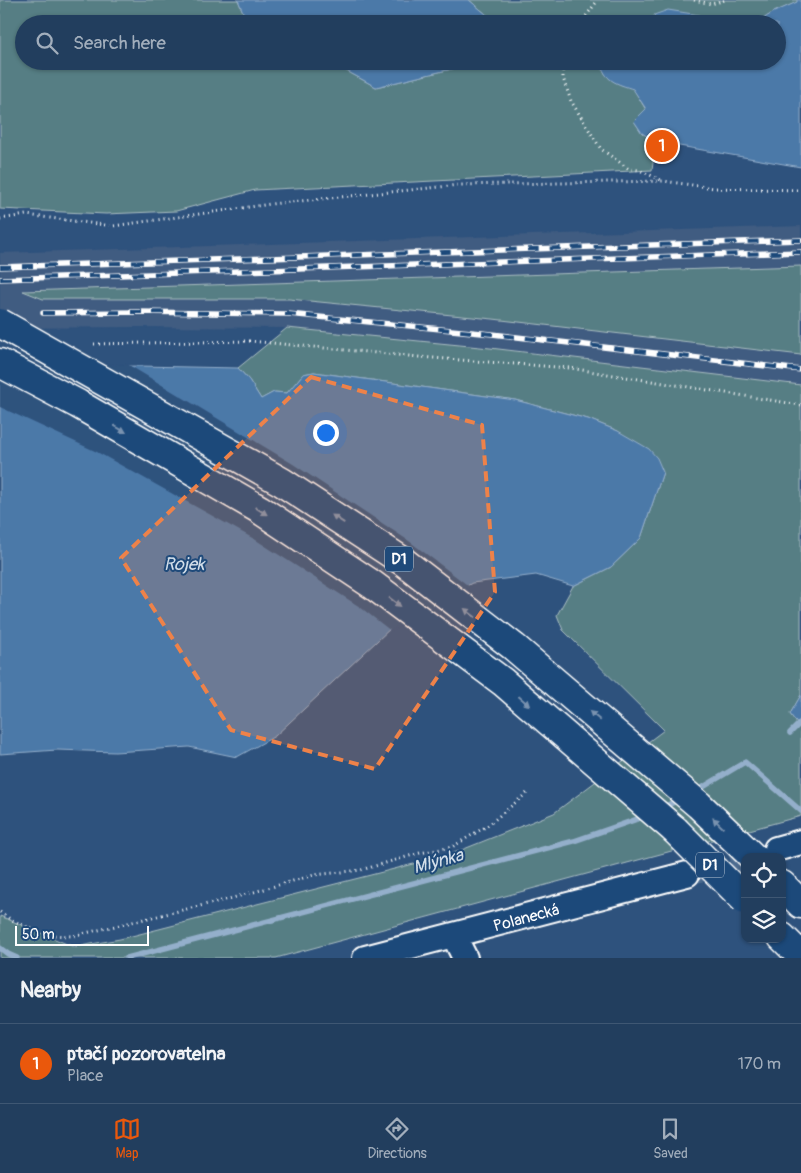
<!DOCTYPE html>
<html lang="en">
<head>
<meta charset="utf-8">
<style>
  :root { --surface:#223e5e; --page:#2e4967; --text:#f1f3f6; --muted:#a2aebc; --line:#3f5773; --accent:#ea580c }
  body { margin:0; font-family:Pangolin,sans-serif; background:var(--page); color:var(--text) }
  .controls { position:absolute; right:15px; bottom:15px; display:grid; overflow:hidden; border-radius:10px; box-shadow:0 1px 4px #0004 }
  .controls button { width:45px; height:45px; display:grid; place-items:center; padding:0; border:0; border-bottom:1px solid var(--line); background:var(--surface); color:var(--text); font:25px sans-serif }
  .scale { position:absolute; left:15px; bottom:12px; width:134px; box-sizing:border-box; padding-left:5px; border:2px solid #fff; border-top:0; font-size:14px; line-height:18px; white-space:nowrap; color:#fff; -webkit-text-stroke:4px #1f4a7a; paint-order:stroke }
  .you { position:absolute; left:325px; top:432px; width:18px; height:18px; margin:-12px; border:4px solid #fff; border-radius:50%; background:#1a73e8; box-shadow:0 0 0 8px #1a73e833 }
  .badge { display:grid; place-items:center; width:32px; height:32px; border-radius:50%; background:var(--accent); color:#fff; font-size:16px; font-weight:700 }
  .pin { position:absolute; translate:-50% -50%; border:2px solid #fff; box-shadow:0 1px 5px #0006 }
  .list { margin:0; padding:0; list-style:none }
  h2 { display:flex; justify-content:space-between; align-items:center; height:65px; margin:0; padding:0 20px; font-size:21px }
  h2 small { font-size:16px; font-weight:400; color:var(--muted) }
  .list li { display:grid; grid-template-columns:32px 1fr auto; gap:15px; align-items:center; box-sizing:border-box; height:80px; padding:0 20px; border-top:1px solid var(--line) }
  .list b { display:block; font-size:19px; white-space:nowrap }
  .list p { margin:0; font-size:16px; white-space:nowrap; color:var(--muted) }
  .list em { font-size:16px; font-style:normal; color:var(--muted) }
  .icon { flex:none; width:28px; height:28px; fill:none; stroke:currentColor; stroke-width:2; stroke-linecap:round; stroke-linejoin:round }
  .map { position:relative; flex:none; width:801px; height:958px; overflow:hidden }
  .search { position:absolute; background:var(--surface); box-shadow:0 1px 4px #0004; left:15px; right:15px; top:15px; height:55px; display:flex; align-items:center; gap:12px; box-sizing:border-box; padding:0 18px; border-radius:28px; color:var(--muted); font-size:19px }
  .sheet { height:145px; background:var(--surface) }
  nav { display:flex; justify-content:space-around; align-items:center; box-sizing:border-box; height:70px; border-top:1px solid var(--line); background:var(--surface); font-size:14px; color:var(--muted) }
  nav a { display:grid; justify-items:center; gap:2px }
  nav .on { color:var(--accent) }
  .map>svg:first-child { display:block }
  .built { fill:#3f5b81 }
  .green { fill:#577e84; stroke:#abbec2 }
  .water { fill:#4c79a8; stroke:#94afcb }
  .pier { fill:#2e527d }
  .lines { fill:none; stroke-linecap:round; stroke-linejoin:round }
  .stream { stroke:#94afcb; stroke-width:5.5 }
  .minor-tunnel { stroke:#4d6c90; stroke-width:24; stroke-dasharray:24 12; stroke-linecap:butt }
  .minor-casing { stroke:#fff; stroke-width:28 }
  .highway-casing { stroke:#fff; stroke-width:31 }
  .path { stroke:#fff; stroke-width:3; stroke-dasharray:1 4; stroke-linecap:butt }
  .minor { stroke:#1f4a7a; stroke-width:24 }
  .highway { stroke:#1f4a7a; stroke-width:28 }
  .rail-casing { stroke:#fff; stroke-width:5.5 }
  .rail { stroke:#1f4a7a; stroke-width:4; stroke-dasharray:11; stroke-linecap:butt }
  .highway-bridge-casing { stroke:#fff; stroke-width:31; stroke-linecap:butt }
  .highway-bridge { stroke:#1f4a7a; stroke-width:28 }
  .oneway { fill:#7992af }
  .marked { fill:#ee8249; fill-opacity:0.2; stroke:#ee8249; stroke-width:4; stroke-dasharray:10 6; stroke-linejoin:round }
  .labels { text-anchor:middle; stroke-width:4; stroke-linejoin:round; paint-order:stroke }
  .shield { fill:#1f4a7a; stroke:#bcc9d7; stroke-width:1 }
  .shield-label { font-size:15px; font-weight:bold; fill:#fff }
  .street-label { font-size:16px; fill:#fff; stroke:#1f4a7a }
  .water-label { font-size:18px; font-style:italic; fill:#d2dee9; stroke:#1f4a7a }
</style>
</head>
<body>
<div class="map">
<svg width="801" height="958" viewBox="0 0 801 958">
  <rect width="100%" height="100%" fill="#2e527d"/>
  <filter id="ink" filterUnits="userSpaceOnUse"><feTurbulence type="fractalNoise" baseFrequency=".02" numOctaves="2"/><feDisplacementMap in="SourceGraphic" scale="10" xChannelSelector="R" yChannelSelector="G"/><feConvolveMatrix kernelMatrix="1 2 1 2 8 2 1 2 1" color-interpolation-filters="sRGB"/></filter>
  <g filter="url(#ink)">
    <path class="built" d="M801,226V266L24,291L43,299H289L493,319L801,355V385L490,348L287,328L137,327L0,328V253Z"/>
    <path class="green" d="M0,0H238L248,24H24V61H328L376,87L460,67L470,61H601C603,80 617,84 633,88L646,110L634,121L642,133L656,142L652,170L255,190L176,211L106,214L0,209Z
      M469,0H797L798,2L774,12L755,24H720L699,15H655L658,24H498Z
      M801,266V355L493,319L289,299H43L23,291Z
      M287,328L490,348L801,385V695L790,714L801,729V816L276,958H0V916L74,947L120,939L449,855L554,813L664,730L563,630L557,615L573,586L611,567L641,538L663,472L618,431L588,419L515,400L314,372L303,374L287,393L274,392L261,399L249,380L238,368Z"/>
    <path class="water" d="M238,0H469L498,24H248Z
      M797,0H801V167L656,142L642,133L634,121L646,109L633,89C618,84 603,81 601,61H777V24H755L774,12L797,2Z
      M668,10L699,15L720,24H658L654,15Z
      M328,61H470L460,67L376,87Z
      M140,366L238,368L249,380L261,399L274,392L287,393L303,374L314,372L515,400L588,419L618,431L649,449L657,458L663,472L641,538L611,567L573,586L536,575L472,583L392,627L275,736L237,757L189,747L115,752L57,750L0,754V378L54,367Z
      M801,695V729L790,714Z"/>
    <path class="pier" d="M127,364L293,464L409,541L470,587L391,631L360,607L256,540L97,452L0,407V376L16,379L54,365Z"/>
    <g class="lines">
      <path class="stream" d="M790,733L801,722
        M695,792L745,762L801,811
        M662,808L680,799
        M0,948L8,954L17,958
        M127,958L574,841L646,816"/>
      <path class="minor-tunnel" d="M696,871L745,857"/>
      <g class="minor-casing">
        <path id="minor" d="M776,849L801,842
          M454,936L465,958
          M365,958L687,874"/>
      </g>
      <g class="highway-casing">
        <path id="highway" d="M0,363L78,404L259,509L373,585L503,682L675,830
          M782,885L801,904
          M782,937L801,956"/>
      </g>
      <path class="path" d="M694,0L711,4L726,0
        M580,24L598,0
        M563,61V78L571,101L601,149L629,169L639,170L661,180
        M0,219L26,215L113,226L271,204L459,185L663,181L714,188L801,190
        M94,344L250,341L419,357L570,368L801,405
        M0,912L10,919L45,935L73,936L229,899L314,875L361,870L420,853L452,847L487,826L527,793"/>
      <use href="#minor" class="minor"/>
      <use href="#highway" class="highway"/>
      <g class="rail-casing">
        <path id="rail" d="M0,267L801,240
          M0,279L801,252
          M43,313L137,312L288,314L492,334L801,370"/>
      </g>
      <use href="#rail" class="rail"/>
      <g class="highway-bridge-casing">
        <path id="highway-bridge" d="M0,323L282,482L404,562L514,647L699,805L753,857
          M675,830L745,900"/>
      </g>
      <use href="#highway-bridge" class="highway-bridge"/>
    </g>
    <defs><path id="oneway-solid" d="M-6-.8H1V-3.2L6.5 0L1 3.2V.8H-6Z" transform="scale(1.25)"/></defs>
    <g class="oneway">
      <use href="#oneway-solid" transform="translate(120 429) rotate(30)"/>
      <use href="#oneway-solid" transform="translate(261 511) rotate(32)"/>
      <use href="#oneway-solid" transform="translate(338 519) rotate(-147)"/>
      <use href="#oneway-solid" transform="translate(395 602) rotate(37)"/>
      <use href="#oneway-solid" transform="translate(470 613) rotate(-142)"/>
      <use href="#oneway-solid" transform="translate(524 701) rotate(41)"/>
      <use href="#oneway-solid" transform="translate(595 716) rotate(-140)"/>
      <use href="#oneway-solid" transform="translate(718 823) rotate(-136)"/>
    </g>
  </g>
  <path class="marked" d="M311,377L482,425L495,592L375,769L231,730L121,558Z"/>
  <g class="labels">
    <g class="shield">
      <rect x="385" y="546.5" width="28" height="25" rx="4"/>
      <rect x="696" y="852.5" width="28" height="25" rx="4"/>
    </g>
    <g class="shield-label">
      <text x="399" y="564">D1</text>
      <text x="710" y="870">D1</text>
    </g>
    <g class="street-label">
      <text transform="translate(526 917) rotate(-15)" y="6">Polanecká</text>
    </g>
    <g class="water-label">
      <text x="184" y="570">Rojek</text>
      <text transform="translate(438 861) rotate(-15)" y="6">Mlýnka</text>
    </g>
  </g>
</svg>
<div class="controls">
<button><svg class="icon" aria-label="locate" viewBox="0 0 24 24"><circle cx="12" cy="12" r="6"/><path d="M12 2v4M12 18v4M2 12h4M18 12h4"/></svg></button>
<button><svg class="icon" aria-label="layers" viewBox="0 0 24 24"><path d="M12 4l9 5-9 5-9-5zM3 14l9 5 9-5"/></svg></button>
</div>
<div class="scale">50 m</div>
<div class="you"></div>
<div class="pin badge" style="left:662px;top:146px">1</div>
<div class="search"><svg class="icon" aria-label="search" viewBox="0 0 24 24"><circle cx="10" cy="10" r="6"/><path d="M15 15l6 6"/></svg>Search here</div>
</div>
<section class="sheet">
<h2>Nearby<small></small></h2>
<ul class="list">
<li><span class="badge">1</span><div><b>ptačí pozorovatelna</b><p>Place</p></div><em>170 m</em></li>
</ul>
</section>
<nav>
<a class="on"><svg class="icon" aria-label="map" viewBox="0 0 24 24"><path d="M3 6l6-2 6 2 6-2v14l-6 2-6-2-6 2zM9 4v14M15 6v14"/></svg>Map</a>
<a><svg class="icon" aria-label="directions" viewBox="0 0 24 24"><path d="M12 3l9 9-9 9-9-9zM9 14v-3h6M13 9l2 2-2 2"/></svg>Directions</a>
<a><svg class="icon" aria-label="saved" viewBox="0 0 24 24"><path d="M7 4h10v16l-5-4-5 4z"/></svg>Saved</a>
</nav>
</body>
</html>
